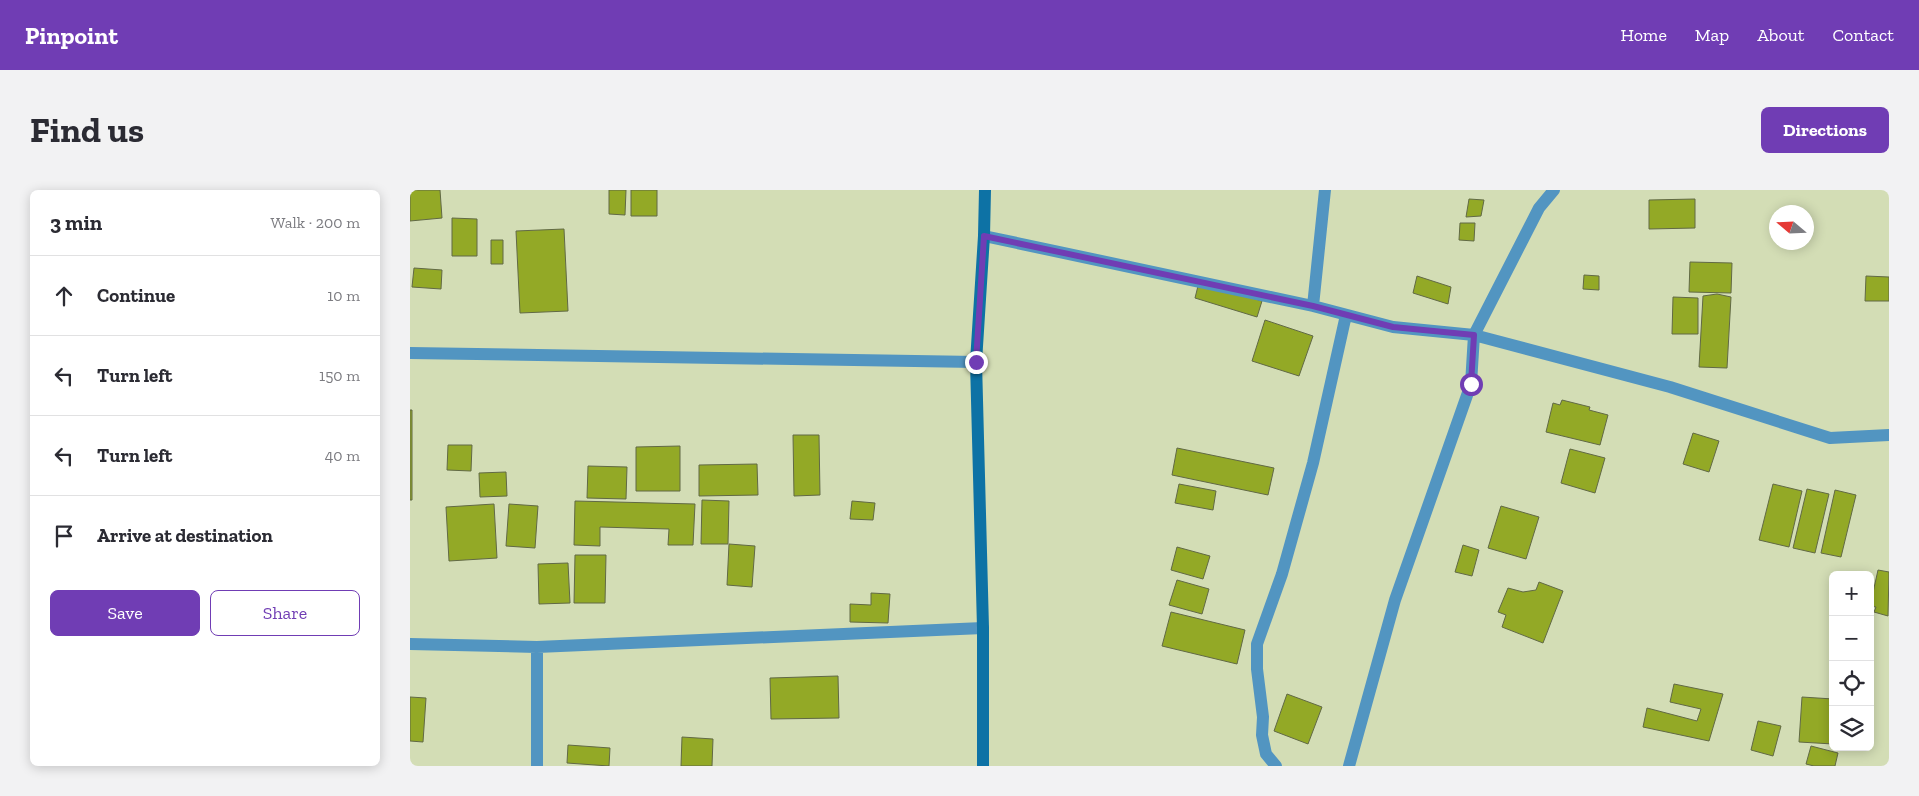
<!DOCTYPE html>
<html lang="en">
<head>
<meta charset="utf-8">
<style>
  :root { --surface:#fff; --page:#f2f2f3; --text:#2b2b33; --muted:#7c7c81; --line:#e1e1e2; --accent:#703db4 }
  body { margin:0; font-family:"Zilla Slab",serif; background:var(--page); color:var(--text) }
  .controls { position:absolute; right:15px; bottom:15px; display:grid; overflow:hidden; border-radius:8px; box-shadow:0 2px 12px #0003 }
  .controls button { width:45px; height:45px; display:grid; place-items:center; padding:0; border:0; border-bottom:1px solid var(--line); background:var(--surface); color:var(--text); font:25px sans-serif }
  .compass { position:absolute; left:1359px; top:15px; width:45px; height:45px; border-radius:50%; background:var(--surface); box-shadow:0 2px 12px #0003; rotate:289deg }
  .stop { position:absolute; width:15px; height:15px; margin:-11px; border:4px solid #703db4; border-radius:50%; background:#fff }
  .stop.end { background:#703db4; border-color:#fff; box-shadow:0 1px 5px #0008 }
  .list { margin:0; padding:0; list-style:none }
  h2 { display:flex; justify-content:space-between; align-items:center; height:65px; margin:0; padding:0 20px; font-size:21px }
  h2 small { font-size:16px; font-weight:400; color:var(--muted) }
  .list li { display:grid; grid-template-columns:32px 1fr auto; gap:15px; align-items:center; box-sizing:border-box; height:80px; padding:0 20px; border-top:1px solid var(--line) }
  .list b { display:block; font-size:19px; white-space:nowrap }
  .list em { font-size:16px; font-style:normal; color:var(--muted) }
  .actions { display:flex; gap:10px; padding:15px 20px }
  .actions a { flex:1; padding:11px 0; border:1px solid var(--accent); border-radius:8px; text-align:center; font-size:18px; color:var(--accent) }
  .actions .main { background:var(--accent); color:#fff }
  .icon { flex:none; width:28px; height:28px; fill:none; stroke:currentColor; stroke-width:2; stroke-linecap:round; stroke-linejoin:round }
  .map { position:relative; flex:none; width:1479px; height:576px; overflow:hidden; border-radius:8px }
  header { display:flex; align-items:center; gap:30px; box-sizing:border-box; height:70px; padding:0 25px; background:var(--accent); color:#fff }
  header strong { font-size:24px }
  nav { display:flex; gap:28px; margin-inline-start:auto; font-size:18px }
  .intro { display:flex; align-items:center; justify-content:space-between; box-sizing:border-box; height:120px; padding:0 30px }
  h1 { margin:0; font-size:35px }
  .button { padding:12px 22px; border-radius:8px; background:var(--accent); color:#fff; font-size:18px; font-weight:700 }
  main { display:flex; gap:30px; padding:0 30px }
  aside { flex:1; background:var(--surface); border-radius:8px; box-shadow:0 2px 12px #0003 }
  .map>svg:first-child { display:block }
  .building { fill:#93a926; stroke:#616945 }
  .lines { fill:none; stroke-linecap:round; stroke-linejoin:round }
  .street { stroke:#5295c1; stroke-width:12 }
  .secondary { stroke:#0d72a5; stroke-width:12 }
  .route { stroke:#703db4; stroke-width:6 }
</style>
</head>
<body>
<header>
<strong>Pinpoint</strong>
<nav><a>Home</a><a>Map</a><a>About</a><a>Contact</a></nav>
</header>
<div class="intro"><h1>Find us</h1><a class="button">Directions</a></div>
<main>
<aside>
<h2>3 min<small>Walk · 200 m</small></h2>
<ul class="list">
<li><svg class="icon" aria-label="ahead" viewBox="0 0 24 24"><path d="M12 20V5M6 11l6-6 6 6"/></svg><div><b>Continue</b></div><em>10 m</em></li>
<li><svg class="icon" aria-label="left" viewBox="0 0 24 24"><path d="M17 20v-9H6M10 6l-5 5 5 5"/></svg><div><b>Turn left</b></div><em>150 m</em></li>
<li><svg class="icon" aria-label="left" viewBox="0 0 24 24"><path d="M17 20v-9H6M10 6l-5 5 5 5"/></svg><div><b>Turn left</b></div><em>40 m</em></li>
<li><svg class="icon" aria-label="arrive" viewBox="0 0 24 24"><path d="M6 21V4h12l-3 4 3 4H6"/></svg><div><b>Arrive at destination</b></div></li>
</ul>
<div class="actions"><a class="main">Save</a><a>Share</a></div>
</aside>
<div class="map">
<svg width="1479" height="576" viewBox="0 0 1479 576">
  <rect width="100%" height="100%" fill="#d3ddb5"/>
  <path class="building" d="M0,0H30L32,28L0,31Z
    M199,0H216L215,25L199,24Z
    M221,0H247V26H221Z
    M1059,9L1074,10L1071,26L1056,27Z
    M1285,9V38L1239,39V10Z
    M42,28L67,29V66H42Z
    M1050,33H1065L1064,51L1049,50Z
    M154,39L158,121L110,123L106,41Z
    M81,50H93V74H81Z
    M1280,72L1322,73L1321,103L1279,102Z
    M4,78L32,80L31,99L2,97Z
    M1174,85L1189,86V100L1173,99Z
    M1007,86L1041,97L1038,114L1003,103Z
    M1456,86L1479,87V111H1455Z
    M789,92L852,111L847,127L785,108Z
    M1307,104L1321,107L1317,178L1289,177L1293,106Z
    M1263,107L1288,108V144H1262Z
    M855,130L903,146L889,186L842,171Z
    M1152,210L1180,217L1179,220L1198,225L1190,255L1136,242L1143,213L1150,215Z
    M0,220H2V310H0Z
    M1283,243L1309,251L1299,282L1273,274Z
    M383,245H409L410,305L384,306Z
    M38,255H62L61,281L37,280Z
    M270,256V301H226V257Z
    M767,258L864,278L858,305L762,285Z
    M1160,259L1195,268L1185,303L1151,293Z
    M347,274L348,305L289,306V275Z
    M178,276L217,277L216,309L177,308Z
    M96,282L97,306L70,307L69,283Z
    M769,294L806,301L803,320L765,313Z
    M1363,294L1392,301L1379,357L1349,350Z
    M1397,299L1419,304L1405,363L1383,358Z
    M1425,300L1446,305L1431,367L1411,363Z
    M292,310L319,311L318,354H291Z
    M165,311L285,314L283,355H258L259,339L190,337V356L164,355Z
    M442,311L465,313L463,330L440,329Z
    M84,314L87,368L39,371L36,317Z
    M99,314L128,316L125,358L96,356Z
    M1091,316L1129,327L1116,369L1078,358Z
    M319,354L345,356L342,397L317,395Z
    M1053,355L1069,360L1062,386L1045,382Z
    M767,357L800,366L793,389L761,380Z
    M165,365H196L195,413H164Z
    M158,373L160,413L129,414L128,374Z
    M1468,380L1479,382L1478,426L1464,422L1466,417L1460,416Z
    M767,390L799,399L792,424L759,415Z
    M1129,392L1153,401L1133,453L1092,437L1096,425L1088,422L1098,398L1113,402L1126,400Z
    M461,403L480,404L478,433L440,432V414L461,415Z
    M761,422L835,440L827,474L752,456Z
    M428,486L429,528L361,529L360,488Z
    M1264,494L1313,504L1299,551L1233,537L1237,518L1287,531L1291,519L1260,512Z
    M877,504L912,517L898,554L864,541Z
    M0,507L16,508L13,552L0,551Z
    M1392,507L1423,509V554L1389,552Z
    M1348,531L1371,536L1363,566L1341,560Z
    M272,547L303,549L302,576H271Z
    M158,555L200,558L199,576L157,573Z
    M1401,556L1428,563L1425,576H1404L1396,574Z"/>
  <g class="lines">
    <path class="street" d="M574,46L903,116L983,137L1064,145L1260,197L1420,248L1479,245
      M903,116L915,0
      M0,163L566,172
      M0,454L127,457
      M127,576V457L573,438
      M866,576L856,564L852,545L853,527L847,479V454L872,384L903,273L936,125
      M939,576L985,410L1061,194L1064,145L1129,18L1144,0"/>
    <path class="secondary" d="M573,576V438L566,172L574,46L575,0"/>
  </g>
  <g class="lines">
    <path class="route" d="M566,172L574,46L903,116L983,137L1064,145L1061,194"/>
  </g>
</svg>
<div class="controls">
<button>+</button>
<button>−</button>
<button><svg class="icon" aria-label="locate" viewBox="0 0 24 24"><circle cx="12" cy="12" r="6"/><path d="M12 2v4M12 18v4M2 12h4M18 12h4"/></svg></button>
<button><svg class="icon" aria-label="layers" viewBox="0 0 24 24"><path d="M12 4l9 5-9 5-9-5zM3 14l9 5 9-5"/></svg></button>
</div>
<svg class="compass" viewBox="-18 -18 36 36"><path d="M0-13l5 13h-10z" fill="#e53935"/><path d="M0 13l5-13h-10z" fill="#7c7c81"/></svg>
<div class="stop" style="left:1061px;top:194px"></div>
<div class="stop end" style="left:566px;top:172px"></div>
</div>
</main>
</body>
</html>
